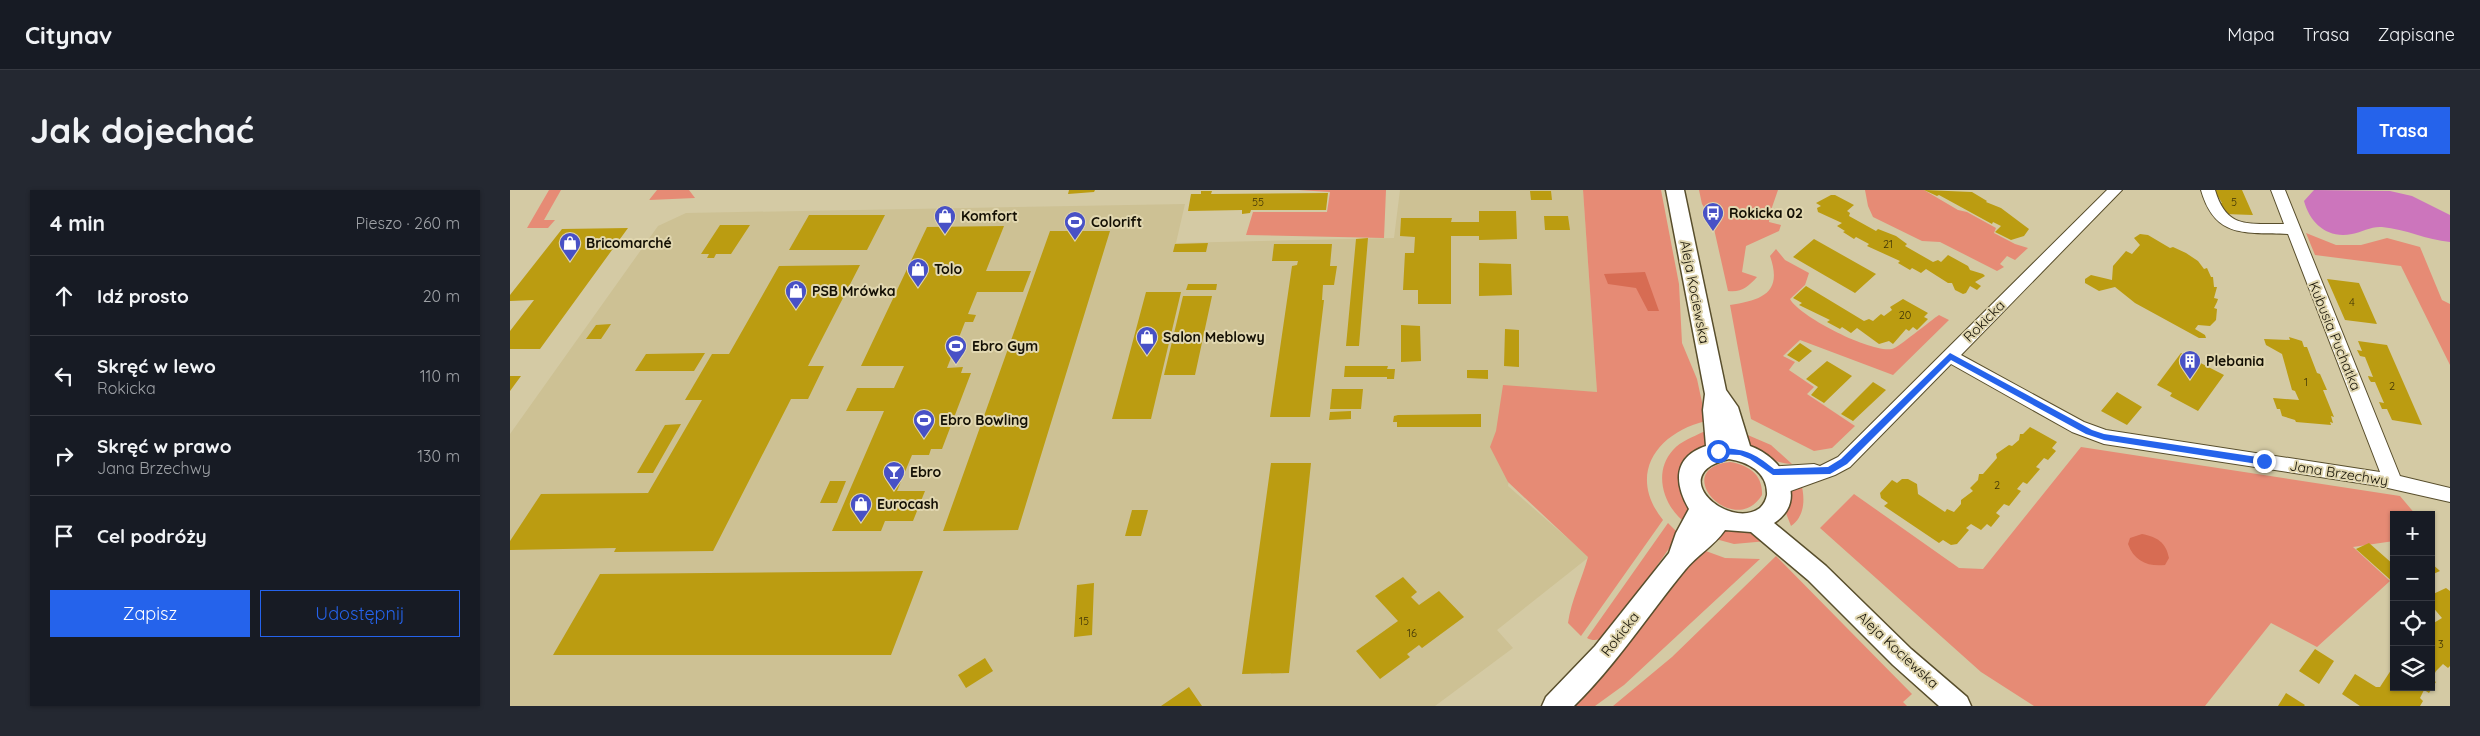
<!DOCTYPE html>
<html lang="pl">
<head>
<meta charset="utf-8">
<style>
  :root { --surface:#171b24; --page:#242831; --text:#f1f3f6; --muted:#9ea1a6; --line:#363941; --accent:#2563eb }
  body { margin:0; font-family:Quicksand,sans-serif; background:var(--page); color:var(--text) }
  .controls { position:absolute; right:15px; bottom:15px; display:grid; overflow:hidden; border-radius:0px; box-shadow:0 1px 4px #0004 }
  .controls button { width:45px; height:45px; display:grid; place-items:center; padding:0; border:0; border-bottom:1px solid var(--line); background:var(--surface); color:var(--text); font:25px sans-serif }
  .stop { position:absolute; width:15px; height:15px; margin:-11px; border:4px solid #2563eb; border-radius:50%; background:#fff }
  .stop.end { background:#2563eb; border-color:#fff; box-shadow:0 1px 5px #0008 }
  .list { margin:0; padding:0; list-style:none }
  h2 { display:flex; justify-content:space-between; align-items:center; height:65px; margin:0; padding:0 20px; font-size:21px }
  h2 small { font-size:16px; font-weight:400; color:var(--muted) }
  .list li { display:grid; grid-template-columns:32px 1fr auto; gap:15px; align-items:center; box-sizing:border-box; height:80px; padding:0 20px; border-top:1px solid var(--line) }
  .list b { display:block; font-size:19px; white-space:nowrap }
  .list p { margin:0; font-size:16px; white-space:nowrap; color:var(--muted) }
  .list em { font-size:16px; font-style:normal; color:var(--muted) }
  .actions { display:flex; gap:10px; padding:15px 20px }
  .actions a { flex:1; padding:11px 0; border:1px solid var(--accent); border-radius:0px; text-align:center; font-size:18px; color:var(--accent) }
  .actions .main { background:var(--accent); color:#fff }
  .icon { flex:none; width:28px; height:28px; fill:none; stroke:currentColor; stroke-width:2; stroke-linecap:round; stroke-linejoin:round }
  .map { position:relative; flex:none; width:1940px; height:516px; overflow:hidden; border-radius:0px }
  header { display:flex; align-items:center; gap:30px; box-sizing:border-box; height:70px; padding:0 25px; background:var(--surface); border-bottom:1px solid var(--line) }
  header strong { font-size:24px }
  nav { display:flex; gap:28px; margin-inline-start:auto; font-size:18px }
  .intro { display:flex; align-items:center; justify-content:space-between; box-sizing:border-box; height:120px; padding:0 30px }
  h1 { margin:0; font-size:35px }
  .button { padding:12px 22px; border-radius:0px; background:var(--accent); color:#fff; font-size:18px; font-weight:700 }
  main { display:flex; gap:30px; padding:0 30px }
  aside { flex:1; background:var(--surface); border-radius:0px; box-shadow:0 1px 4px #0004 }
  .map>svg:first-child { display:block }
  .built { fill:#cdc194 }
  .green { fill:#e68b75 }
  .forest { fill:#d76c53 }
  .water { fill:#cc75bc }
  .building { fill:#bb9c11 }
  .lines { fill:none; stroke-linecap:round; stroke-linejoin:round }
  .minor-casing { stroke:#584e2c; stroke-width:2 }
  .tertiary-casing { stroke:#584e2c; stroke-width:3 }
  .minor { fill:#fff; fill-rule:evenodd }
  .tertiary { fill:#fff; fill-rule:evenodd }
  .route { fill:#2563eb }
  .labels { text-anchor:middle; stroke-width:4; stroke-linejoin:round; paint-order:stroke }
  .number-label { font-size:11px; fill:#3e3307 }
  .poi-label { font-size:14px; font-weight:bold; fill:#141004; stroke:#e1d7b0; text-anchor:start }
  .street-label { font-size:14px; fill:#141004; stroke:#e1d7b0 }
</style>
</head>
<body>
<header>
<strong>Citynav</strong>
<nav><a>Mapa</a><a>Trasa</a><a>Zapisane</a></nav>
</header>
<div class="intro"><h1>Jak dojechać</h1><a class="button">Trasa</a></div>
<main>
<aside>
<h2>4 min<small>Pieszo · 260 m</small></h2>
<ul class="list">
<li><svg class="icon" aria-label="ahead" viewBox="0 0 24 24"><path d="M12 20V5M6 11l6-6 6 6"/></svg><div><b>Idź prosto</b></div><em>20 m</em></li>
<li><svg class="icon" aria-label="left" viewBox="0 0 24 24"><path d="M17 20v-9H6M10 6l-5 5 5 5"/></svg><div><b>Skręć w lewo</b><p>Rokicka</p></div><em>110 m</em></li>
<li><svg class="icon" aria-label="right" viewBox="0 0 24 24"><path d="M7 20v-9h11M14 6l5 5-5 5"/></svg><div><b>Skręć w prawo</b><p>Jana Brzechwy</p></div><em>130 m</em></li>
<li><svg class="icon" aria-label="arrive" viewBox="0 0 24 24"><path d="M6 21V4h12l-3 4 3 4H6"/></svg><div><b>Cel podróży</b></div></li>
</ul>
<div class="actions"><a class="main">Zapisz</a><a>Udostępnij</a></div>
</aside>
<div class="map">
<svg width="1940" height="516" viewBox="0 0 1940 516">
  <rect width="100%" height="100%" fill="#d4caa4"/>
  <path class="built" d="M890,0H1073L1087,202L1011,199L998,296L1079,367L987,440L1003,458L925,516H0V244L148,36L176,23L675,14L666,53L884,48Z"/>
  <path class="green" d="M39,0H51L34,30H45L38,38H17Z
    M147,0H179L185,8L139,10Z
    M788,0H876L874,48L736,45L743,22H817L820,2Z
    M1073,0H1151L1169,94L1172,153L1187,189L1196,231C1146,243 1117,285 1153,330L1071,446L1058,433C1061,411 1072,389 1078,367L998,292L980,257L986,241L993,195L1087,202Z
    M1189,0H1268L1260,23L1259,32L1271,35L1269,41L1236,56L1232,82L1247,87C1239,96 1231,103 1218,101L1202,30L1192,14Z
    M1355,0H1414L1448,20L1457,22L1486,38L1484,43L1505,54L1518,58L1505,70L1497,66L1490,74L1494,77L1487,81L1430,52L1412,51L1363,27L1358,16Z
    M1796,43L1826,55H1851L1877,48L1910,57L1932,110L1940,114V175L1891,76L1805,65Z
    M1266,59L1275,70L1299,83L1295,95L1280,109C1290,127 1361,163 1382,159C1388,158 1421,130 1429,125L1439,130L1383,185L1290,150L1273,166L1285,172L1279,180L1304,197L1297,204L1345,236L1322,258L1304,261L1241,229L1220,115C1252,110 1273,103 1260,66Z
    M1193,242L1201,243L1199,252L1194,257L1177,334C1154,318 1142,283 1163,260C1171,251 1183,247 1193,242Z
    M1233,243L1261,255L1282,274C1261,273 1242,262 1233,243Z
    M1571,257L1890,306L1906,325H1884V351L1843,357L1880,391L1807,457L1761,433L1695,516H1524L1471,482L1310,338L1344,304L1449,378L1473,379Z
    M1220,272C1238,275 1253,284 1252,305C1224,350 1158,279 1220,272Z
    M1292,297C1295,311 1294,327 1281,336L1274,318L1280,302Z
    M1158,333L1169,344L1101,442C1093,448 1086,453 1077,448Z
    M1222,338L1242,341L1257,351L1224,354L1202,348L1210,342Z
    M1193,360L1215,368L1250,369L1114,495L1085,516H1061Z
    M1266,366L1402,504L1393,512L1397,516H1103L1162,467Z"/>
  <path class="forest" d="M1135,82L1149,121H1138L1126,98L1098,94L1094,84Z
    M1632,344C1647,347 1656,352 1659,368L1655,375C1638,377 1624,371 1618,354L1620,348Z"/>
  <path class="water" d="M1804,0L1880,1L1902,6L1940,25V52C1916,50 1896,39 1872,37C1862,36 1852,42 1842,44C1817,49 1800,33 1794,11Z"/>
  <path class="building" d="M559,0H585L584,2L558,4Z
    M1414,0L1462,2L1477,11L1476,12L1491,18L1519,39L1514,46L1501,50L1485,42L1491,36L1483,32L1482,34L1429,5L1427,6Z
    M1704,0H1732L1743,25L1715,24L1710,13H1712Z
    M691,1H702L701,4L818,3L816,20H741L740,23L732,24V20L678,21L681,4H691Z
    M1020,1H1041L1042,10H1021Z
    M1321,5H1325L1344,15L1337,21L1340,23L1339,26L1366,41L1368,39L1386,46L1397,54L1395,56L1423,72L1428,70L1431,72L1438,65L1458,76L1460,80L1473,84L1475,86L1465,92L1471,96L1467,100L1460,96L1456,103L1453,104L1445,100L1442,93H1438L1416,79L1411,83L1402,78L1400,80L1388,73L1390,71L1357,56L1359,54L1346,47L1344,49L1333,42L1335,41L1327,36L1332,33L1308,22L1307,18L1311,16L1306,13Z
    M969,21H1006L1007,49L969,50V46H941V114H908V100H893L895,63H904L905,47L890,46L891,28H942L941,32H969Z
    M299,25H375L357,60H279Z
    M1034,26H1058L1060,40H1035Z
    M210,35H240L221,64H206L204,68H197L199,64H191Z
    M494,36L476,81H521L513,102H467L458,124L466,125L463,132H455L437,178L453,177L451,183H461L432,259H421L419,265H402L387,301H415L403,331H375L371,341H322L374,221H336L347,198H384L394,176H351L417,37Z
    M118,38L30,159H0V141L24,110L0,111V105L52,39Z
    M540,41H600L508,340L433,341Z
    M1630,44L1638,45L1660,58L1663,57L1676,63L1688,71L1694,79L1697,78L1701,87H1703L1704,97H1707L1704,108L1708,109L1707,112L1704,118L1707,119L1706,130L1700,136L1688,135L1685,139L1695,145L1696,148H1689L1625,113L1605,97L1589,101L1575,93V89L1581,85L1602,90L1603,76L1616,61L1622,64L1630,55L1624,48Z
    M858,48L849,156H836L846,49Z
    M1304,49L1366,84L1345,103L1283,67Z
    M698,53L696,62H663L665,54Z
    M764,54H822L820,76H827L824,95H813L812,110H814L800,227H760L782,76L787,75L788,71H762Z
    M969,73L1001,74L1002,105L969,106Z
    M350,75L298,176H314L298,209H281L203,361L104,362L106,358L0,360V351L31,304L138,303L192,210H175L202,164H219L269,76Z
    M1817,89L1849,93L1867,134L1835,130Z
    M678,94H707L706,100H676Z
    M1296,96L1354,131L1359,129L1363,131L1371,124L1374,126L1382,120L1380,117L1393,109L1418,123L1414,127L1418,129L1407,140L1403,137L1399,141L1396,139L1383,154L1379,151L1369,154L1347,138L1341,143L1332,137L1330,139L1317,132L1320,130L1289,115L1292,113L1283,108Z
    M636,102H671L641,229H602Z
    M673,106H702L685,185H654Z
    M101,134L91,149H76L86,135Z
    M891,135L910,136L911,171L891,172Z
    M995,139L1009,140V177L994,176Z
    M1779,147L1792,151L1794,157H1797L1807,183L1810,184L1817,200H1813L1824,227L1821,226L1823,233L1820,232L1821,235L1786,232L1785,230L1772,226L1770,219H1767L1763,208L1789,210L1785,201L1782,200L1772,164L1756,155L1754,149L1780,150Z
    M1848,151L1877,155L1912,235L1882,230L1877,219H1872L1869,212L1874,213L1865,192H1861L1859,189L1858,186L1863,187L1855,167L1850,166L1847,160L1852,161Z
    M1290,153L1302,161L1289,172L1277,165Z
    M195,163L184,181H125L136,164Z
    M1671,163L1714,185L1688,221L1660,206L1662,203L1647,195Z
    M1317,171L1342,186L1314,213L1301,205L1308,197L1296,189Z
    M835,176H878L877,179H885L884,189H877V187H834Z
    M957,180H978V189L957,188Z
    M0,186H11L0,201Z
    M1363,192L1376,200L1343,231L1331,224Z
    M822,199H853L851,219H820Z
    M1607,202L1632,217L1617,235L1591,221Z
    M841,221V229L819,230L820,222Z
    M971,224V237H887V232H883L884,226L888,225Z
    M171,234L143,283H127L155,235Z
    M1520,237L1547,252L1542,258L1546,261L1538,270L1534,268L1526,277L1530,279L1517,294L1513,292L1507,299L1511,301L1499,316L1494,314L1486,323L1490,326L1481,337L1477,334L1471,340L1461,334L1456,338L1459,340L1447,354L1441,355L1433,350L1429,353L1374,316L1378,313L1371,308L1370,303L1382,290L1387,293L1392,289H1398L1407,294L1408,304L1435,322L1437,319L1444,322L1451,314V310L1463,301L1460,298L1468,290L1469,284H1473L1487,268L1486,264L1499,255L1502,256L1509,250L1510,244H1513Z
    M761,273H801L779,483L732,484Z
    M320,291H336L327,313H310Z
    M622,320H638L631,346H615Z
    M1859,353L1884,375V393L1846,359Z
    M1921,373L1930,381L1921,385Z
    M413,381L381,465H43L90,384Z
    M893,387L907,402L901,407L909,415L929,401L954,427L912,458L909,455L897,464L900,467L870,489L846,461L888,431L865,406Z
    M584,393L582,445L564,447L567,395Z
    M1936,398L1940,401V476L1938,478L1933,474L1926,481L1922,489L1926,492L1919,503L1914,500L1910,508L1913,511L1910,516H1850L1832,504L1845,484L1866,497H1870L1883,477L1880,475L1884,471V497H1921V438L1922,434L1932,428L1921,415V405Z
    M1805,459L1824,471L1809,494L1789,481Z
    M475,468L483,481L456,498L448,485Z
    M679,497L692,516H651Z
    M1776,503L1795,515L1794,516H1768Z"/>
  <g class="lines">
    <g class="minor-casing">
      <path id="minor" d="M1597,0H1612L1451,165L1574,232L1596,240L1870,282L1778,44C1735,42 1705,49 1691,0H1705C1717,40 1738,33 1774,34L1761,0H1775L1890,286L1940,298V312L1869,296L1594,254L1562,242L1441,174L1340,277L1325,285L1275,303L1269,305L1263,303L1260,298L1263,293L1274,289L1257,287L1254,282L1257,277L1304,274L1310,276L1328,267Z"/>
    </g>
    <g class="tertiary-casing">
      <path id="tertiary" d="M1156,0H1174L1216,200L1228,217L1240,256C1272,267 1300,310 1264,333L1316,376L1401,459L1457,507L1461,516H1429L1383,475L1298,390L1241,342L1215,340C1204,356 1187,365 1175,380C1138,425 1106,475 1064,516H1032L1036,507L1085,456L1159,363L1166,343L1179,319C1164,293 1163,267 1196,256L1193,220L1195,204ZM1219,269C1238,272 1258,282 1257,305C1256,310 1254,314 1250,318C1219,341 1153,284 1219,269Z"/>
    </g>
    <use href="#minor" class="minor"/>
    <use href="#tertiary" class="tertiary"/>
  </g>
  <path class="route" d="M1440,163L1582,240L1594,244L1754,268L1758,271L1754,275L1594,250L1576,244L1441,170L1337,274L1320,284L1263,285L1240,269L1230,265L1208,264L1204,261L1208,258C1235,259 1243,262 1264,279L1318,277L1331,269Z"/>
  <defs>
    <g id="bus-pin" transform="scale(1.125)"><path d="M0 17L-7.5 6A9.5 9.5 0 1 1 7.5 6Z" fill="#4851c6" stroke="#e1d7b0"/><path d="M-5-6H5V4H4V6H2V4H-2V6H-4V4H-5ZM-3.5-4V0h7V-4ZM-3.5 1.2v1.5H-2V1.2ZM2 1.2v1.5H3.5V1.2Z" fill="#fff"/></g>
    <g id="shop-pin" transform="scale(1.125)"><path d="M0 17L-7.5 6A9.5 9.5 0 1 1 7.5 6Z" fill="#4851c6" stroke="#e1d7b0"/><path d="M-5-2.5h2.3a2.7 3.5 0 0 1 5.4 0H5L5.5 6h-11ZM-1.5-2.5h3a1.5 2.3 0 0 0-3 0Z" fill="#fff"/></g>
    <g id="stadium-pin" transform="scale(1.125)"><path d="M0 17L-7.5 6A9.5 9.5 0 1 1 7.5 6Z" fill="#4851c6" stroke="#e1d7b0"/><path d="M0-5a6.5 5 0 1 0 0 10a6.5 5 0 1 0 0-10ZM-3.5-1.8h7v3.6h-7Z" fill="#fff"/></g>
    <g id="building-pin" transform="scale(1.125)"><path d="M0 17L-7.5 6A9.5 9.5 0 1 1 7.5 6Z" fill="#4851c6" stroke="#e1d7b0"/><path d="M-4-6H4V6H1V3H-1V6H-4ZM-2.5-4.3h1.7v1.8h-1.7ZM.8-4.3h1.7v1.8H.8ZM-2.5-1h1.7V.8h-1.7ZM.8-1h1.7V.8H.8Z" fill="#fff"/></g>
    <g id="bar-pin" transform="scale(1.125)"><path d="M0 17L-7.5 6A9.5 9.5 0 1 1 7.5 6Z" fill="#4851c6" stroke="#e1d7b0"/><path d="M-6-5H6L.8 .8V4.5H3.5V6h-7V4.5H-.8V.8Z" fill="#fff"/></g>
  </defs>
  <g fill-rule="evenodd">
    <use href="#bus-pin" x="1203" y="23"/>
    <use href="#shop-pin" x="435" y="26"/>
    <use href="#stadium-pin" x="565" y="32"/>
    <use href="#shop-pin" x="60" y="53"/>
    <use href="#shop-pin" x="408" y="79"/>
    <use href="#shop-pin" x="286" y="101"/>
    <use href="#shop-pin" x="637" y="147"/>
    <use href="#stadium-pin" x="446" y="156"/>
    <use href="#building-pin" x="1680" y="171"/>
    <use href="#stadium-pin" x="414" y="230"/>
    <use href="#bar-pin" x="384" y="282"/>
    <use href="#shop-pin" x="351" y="314"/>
  </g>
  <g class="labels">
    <g class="number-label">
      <text x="748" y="16">55</text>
      <text x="1724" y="16">5</text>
      <text x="1378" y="58">21</text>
      <text x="1842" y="116">4</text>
      <text x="1395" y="129">20</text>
      <text x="1796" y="196">1</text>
      <text x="1882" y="200">2</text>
      <text x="1487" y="299">2</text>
      <text x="574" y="435">15</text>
      <text x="902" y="447">16</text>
      <text x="1931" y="458">3</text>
    </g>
    <g class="poi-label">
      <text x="1219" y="28">Rokicka 02</text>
      <text x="451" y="31">Komfort</text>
      <text x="581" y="37">Colorift</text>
      <text x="76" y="58">Bricomarché</text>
      <text x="424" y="84">Tolo</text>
      <text x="302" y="106">PSB Mrówka</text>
      <text x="653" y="152">Salon Meblowy</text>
      <text x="462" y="161">Ebro Gym</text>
      <text x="1696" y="176">Plebania</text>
      <text x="430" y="235">Ebro Bowling</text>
      <text x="400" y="287">Ebro</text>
      <text x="367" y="319">Eurocash</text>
    </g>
    <g class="street-label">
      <text transform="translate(1185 102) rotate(79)" y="5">Aleja Kociewska</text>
      <text transform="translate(1474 131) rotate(-45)" y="5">Rokicka</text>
      <text transform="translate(1825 146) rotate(68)" y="5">Kubusia Puchatka</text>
      <text transform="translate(1829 283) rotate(9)" y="5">Jana Brzechwy</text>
      <text transform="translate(1110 444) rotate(-52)" y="5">Rokicka</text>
      <text transform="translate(1388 460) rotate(43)" y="5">Aleja Kociewska</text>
    </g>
  </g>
</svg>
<div class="controls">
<button>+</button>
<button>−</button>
<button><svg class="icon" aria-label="locate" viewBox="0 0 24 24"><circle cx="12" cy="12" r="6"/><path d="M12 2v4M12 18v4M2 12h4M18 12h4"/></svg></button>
<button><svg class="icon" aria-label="layers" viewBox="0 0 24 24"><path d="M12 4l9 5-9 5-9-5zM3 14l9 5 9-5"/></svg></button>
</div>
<div class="stop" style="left:1208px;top:261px"></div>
<div class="stop end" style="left:1754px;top:271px"></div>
</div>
</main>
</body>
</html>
